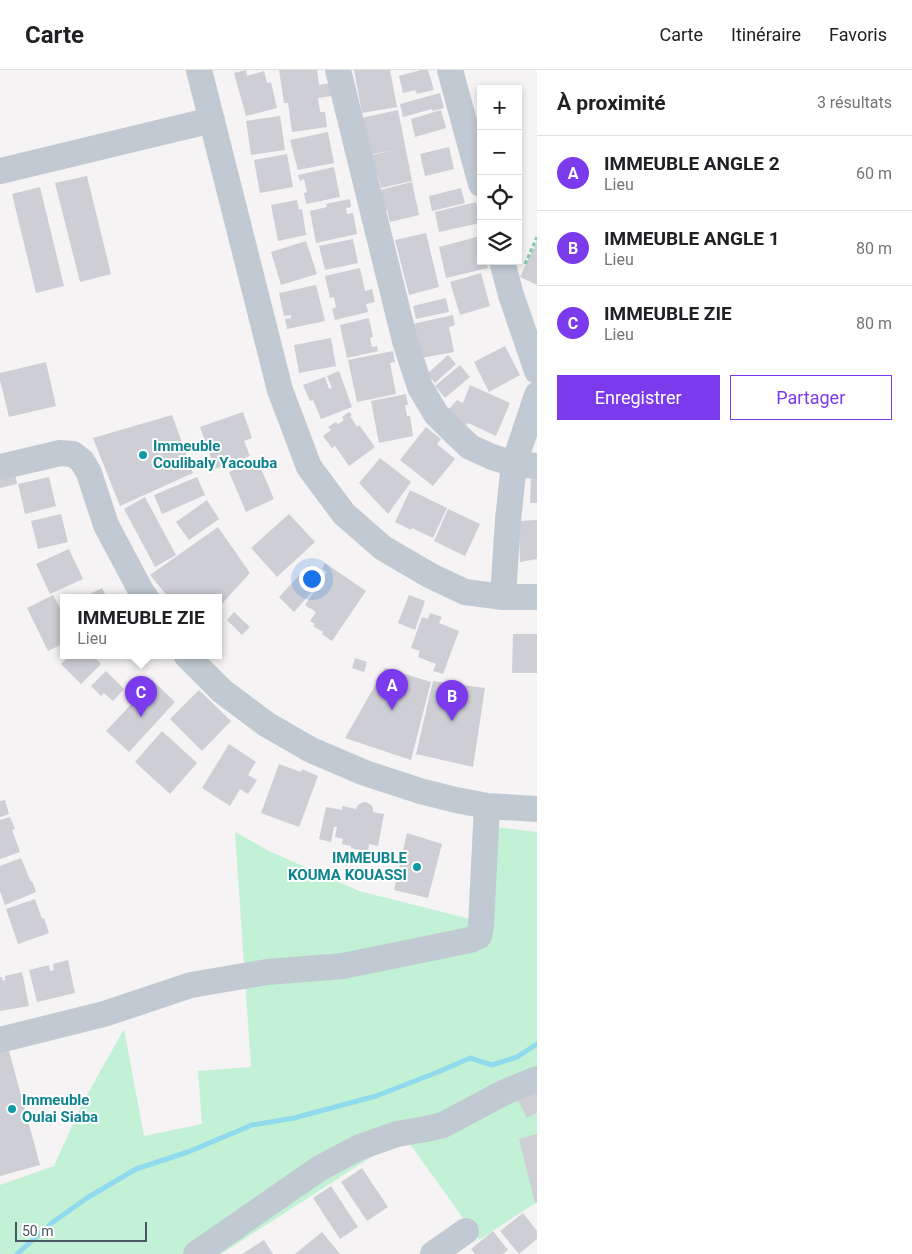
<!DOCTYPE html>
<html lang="fr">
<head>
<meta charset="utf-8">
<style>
  :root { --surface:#fff; --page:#f2f2f2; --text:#202124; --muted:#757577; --line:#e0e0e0; --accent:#7c3aed }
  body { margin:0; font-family:Roboto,sans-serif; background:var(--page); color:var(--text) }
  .controls { position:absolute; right:15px; top:15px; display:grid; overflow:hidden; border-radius:0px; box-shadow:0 2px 8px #0003 }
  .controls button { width:45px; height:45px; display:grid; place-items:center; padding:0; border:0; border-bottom:1px solid var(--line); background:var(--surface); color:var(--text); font:25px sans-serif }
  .scale { position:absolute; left:15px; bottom:12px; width:132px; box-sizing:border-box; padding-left:5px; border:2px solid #4a5661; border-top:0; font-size:14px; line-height:18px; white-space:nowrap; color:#4a5661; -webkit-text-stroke:4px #fff; paint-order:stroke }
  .you { position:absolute; left:311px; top:508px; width:18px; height:18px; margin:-12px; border:4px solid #fff; border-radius:50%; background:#1a73e8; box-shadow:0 0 0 8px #1a73e833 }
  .badge { display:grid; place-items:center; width:32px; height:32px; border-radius:50%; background:var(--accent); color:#fff; font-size:16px; font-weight:700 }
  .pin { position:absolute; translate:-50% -41px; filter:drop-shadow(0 1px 2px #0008) }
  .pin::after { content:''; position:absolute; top:26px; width:18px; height:15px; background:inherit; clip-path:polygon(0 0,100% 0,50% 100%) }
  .popup { position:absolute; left:60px; top:524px; width:162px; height:65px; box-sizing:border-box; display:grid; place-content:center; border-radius:0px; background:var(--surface); filter:drop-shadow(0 1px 4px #0005); font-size:16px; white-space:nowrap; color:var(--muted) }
  .popup b { font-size:19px; color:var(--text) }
  .popup::after { content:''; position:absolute; left:50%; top:100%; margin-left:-10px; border:10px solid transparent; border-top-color:var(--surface) }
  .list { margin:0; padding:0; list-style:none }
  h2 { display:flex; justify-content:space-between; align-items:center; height:65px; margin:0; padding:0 20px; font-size:21px }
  h2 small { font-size:16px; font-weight:400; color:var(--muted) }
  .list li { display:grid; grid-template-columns:32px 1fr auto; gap:15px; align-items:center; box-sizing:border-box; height:75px; padding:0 20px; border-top:1px solid var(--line) }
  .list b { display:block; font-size:19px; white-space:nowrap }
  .list p { margin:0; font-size:16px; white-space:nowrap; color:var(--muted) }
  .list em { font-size:16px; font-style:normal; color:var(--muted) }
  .actions { display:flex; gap:10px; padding:15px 20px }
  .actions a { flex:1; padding:11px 0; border:1px solid var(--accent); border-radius:0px; text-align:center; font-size:18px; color:var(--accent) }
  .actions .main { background:var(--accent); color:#fff }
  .icon { flex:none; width:28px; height:28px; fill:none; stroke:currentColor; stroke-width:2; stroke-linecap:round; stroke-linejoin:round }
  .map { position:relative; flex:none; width:537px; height:1184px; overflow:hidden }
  header { display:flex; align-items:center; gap:30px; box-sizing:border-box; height:70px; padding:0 25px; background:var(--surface); border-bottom:1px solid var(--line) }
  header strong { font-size:24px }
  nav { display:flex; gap:28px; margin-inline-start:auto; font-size:18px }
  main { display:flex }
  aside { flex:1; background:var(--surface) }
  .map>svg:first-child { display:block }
  .green { fill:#c3f1d5 }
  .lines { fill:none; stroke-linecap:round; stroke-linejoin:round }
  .stream { stroke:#90daee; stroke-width:5 }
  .building { fill:#cdcfd5 }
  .path { stroke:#7ad0a6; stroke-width:3; stroke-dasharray:4 2.5; stroke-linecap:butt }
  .minor { stroke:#c1cad2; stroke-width:26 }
  .culture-dot { fill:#0f9aa8; stroke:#fff; stroke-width:2 }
  .labels { text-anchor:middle; stroke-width:4; stroke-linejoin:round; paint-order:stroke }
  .culture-label { font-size:15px; font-weight:bold; fill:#0d838f; stroke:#fff; text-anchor:start }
</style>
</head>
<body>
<header>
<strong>Carte</strong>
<nav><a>Carte</a><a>Itinéraire</a><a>Favoris</a></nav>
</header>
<main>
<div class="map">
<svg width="537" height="1184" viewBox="0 0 537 1184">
  <rect width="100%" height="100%" fill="#f5f3f3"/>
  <path class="green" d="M488,756L537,762V1132L479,1170L404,1066L221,1184H0V1115L54,1096L82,1034L124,959L144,1066L202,1054L198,1001L251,997L235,762L269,781L359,821L474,850Z"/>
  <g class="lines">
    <path class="stream" d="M17,1184L53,1152L87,1128L136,1099L188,1082L252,1055L294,1048L376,1026L438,1002L470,988L492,995L517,987L537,974"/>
  </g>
  <path class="building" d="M246,0L247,6L264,1L267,13L271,12L277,38L246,46L234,3Z
    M279,0H317L319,15L330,13L332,26L318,28L320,42H325L327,57L292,62L288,33H284Z
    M354,0H390L397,37L362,43Z
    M421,0H428L434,20L417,24L415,20L403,23L399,6Z
    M440,23L444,38L433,41L432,39L403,47L400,34Z
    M398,40L412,111L381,118L378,106H375L367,86L394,80L368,85L361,48Z
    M441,40L446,58L415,67L411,49Z
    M280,46L285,80L251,85L246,51Z
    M328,62L334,93L298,100L290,70Z
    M449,77L454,99L425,106L420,84Z
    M287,84L293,117L260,123L254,90Z
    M334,97L340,127L306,134L304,123L307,122L304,109L300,111L298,105Z
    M87,106L111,204L80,212L55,113Z
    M412,112L419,145L390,152L387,140L385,141L380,120Z
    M40,117L64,216L36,223L12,124Z
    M461,118L465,133L432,141L429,126Z
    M350,129L351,137L346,138L347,144L353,143L357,164L316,173L310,141L327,137L326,134Z
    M297,130L299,140L302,139L306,165L278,171L271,135Z
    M476,132L480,153L439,162L435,142Z
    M426,163L439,217L409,225L395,170Z
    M480,166L481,191H486L488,198L446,208L439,177Z
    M353,169L358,193L325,200L319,176Z
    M306,171L317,204L281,215L271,182Z
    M537,171V215L520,207Z
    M360,198L365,221L372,219L375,232L366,234L368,242L335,250L332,239L336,237L334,227L330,228L325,206Z
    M481,203L490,236L460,245L450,212Z
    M316,215L325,251L287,259L285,249L291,248V245L284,246L279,223Z
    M446,228L449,242L416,249L413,236Z
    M453,245L455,255L449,257L454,282L421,288L408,255Z
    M369,248L373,267L370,268L372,277L377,276L378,281L347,288L340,255Z
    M331,268L336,296L299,303L294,275Z
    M505,276L520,305L489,322L474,292Z
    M393,281L395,292L390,293L396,324L357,332L348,290Z
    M448,285L456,294L435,313L427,304Z
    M46,292L56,336L9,347L0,310V303Z
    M460,295L470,307L445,328L435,316Z
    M339,301L352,337L321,349L313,330L310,331L303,315L325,307L329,319L332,318L327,306Z
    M470,315L510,333L496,366L468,353L467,355L454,349L447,341L457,330L463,333Z
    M406,324L408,335H405L407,346H410L413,366L379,373L371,331Z
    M243,342L252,368L244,371L250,386L215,399L200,357Z
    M349,342L352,345L350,346L357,357L359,355L375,377L349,396L335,376L332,378L323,366L331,360L328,357L336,352L338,354L344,350L342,347Z
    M172,345L193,403L120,436L93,368Z
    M426,357L441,369L437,374L455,389L433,416L400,390Z
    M380,388L411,412L388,444L359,413Z
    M257,389L274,429L246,442L229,402Z
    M15,403L17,414L0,418V406Z
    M531,403H537V433H530Z
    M49,407L56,436L25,444L18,414Z
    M197,407L205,425L162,444L154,425Z
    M410,420L447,438L433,468L412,458L411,460L395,452Z
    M145,427L176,485L155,497L124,439Z
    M207,430L219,449L189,470L176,452Z
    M448,439L480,454L465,486L434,471Z
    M61,444L68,472L38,479L31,451Z
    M289,444L315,472L277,507L251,478Z
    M537,450V489L520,492L519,451Z
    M218,457L250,503L218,538V528H169L150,505Z
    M69,479L83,509L50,524L36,494Z
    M325,493L366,521L332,571L322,564L323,562L313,556L315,554L310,551L316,542L305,535L327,502L322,499Z
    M309,495L322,507L318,511L311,504L309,506L318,515L294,542L279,527Z
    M102,518L107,528H82Z
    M53,525L64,545V573L48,581L27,538Z
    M409,525L425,531L415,560L398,553Z
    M234,542L250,557L242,565L227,550Z
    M430,543L442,547L439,553L459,561L443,604L433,601L436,594L418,587L420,581L411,578L422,547L428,549Z
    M513,564H537V603H512Z
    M69,586H93L101,594L81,614L61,594Z
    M355,588L367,592L364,602L352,598Z
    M385,598L431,612L411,690L345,668Z
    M106,601L124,619L113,631L104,623L101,626L91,616Z
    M153,611L175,632L129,682L106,661Z
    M433,611L485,618L473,697L416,684Z
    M199,620L231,651L202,681L170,649Z
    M162,661L197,693L170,724L135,692Z
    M229,674L256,692L248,705L257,710L248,724L240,719L230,736L202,718Z
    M279,694L301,702L302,699L318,706L299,757L261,743Z
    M5,730L9,744L0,747V731Z
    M364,732L368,733L371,735L373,738V742L384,744L378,776L369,774L368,782L351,778V776L342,774L343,769L335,767L337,757H334L331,772L319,769L326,737L342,740V736L356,739L358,735Z
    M10,747L15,759L12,760L20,782L0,789V750Z
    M407,763L442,774L428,828L394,820Z
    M21,788L31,812L32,811L36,822L5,835L0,821V796Z
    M35,829L42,849L44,848L49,863L18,874L6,839Z
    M68,890L75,923L37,932L29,900L49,895L50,901L54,900L53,894Z
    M22,902L29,936L0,941V907H2L3,911L5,910V906Z
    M9,981L40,1095L0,1106V983Z
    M537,1018V1043L527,1048L517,1028Z
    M537,1064V1133H535L519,1069Z
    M362,1098L388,1137L367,1151L341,1112Z
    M331,1116L358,1157L340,1169L313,1128Z
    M523,1143L537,1161V1169L519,1184L500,1161Z
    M493,1161L508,1180L503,1184H475L471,1179Z
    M322,1162L340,1184H295Z
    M264,1170L273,1184H242Z"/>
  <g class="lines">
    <path class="path" d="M525,194L537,167"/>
    <path class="minor" d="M199,0L280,320L309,397L344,444L383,478L431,506L465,522L503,527H537
      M338,0L405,271L420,317L436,344L454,362L470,377L492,387L514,394L537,396
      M450,0L481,114
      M0,101L212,50
      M502,191L511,225L537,301
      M0,397L60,383L73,384L82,391L89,403L106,455L141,521L146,528
      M503,527L508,450L514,394L537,325
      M187,586L222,621L266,654L311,680L365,703L420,721L456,730L487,736L537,739
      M0,970L104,944L191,915L267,902L343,896L470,870L479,866L481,856L487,736
      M196,1184L320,1098L360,1077L397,1064L426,1059L443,1055L505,1022L537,1009
      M433,1184L466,1161"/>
  </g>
  <g class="culture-dot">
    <circle cx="143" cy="385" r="5"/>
    <circle cx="417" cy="797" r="5"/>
    <circle cx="12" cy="1039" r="5"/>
  </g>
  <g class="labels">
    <g class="culture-label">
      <text x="153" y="381">Immeuble<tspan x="153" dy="17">Coulibaly Yacouba</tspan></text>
      <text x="407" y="793" text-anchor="end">IMMEUBLE<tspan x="407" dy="17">KOUMA KOUASSI</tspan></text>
      <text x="22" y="1035">Immeuble<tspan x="22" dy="17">Oulai Siaba</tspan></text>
    </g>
  </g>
</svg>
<div class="controls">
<button>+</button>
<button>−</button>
<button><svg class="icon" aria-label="locate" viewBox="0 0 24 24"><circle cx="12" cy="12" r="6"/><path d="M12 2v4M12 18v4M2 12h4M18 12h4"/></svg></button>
<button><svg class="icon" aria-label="layers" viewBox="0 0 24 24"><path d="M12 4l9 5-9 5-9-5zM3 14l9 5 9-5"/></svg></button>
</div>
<div class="scale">50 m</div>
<div class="you"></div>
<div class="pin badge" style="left:392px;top:640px">A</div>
<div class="pin badge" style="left:452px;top:651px">B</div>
<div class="pin badge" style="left:141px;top:647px">C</div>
<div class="popup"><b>IMMEUBLE ZIE</b>Lieu</div>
</div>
<aside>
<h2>À proximité<small>3 résultats</small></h2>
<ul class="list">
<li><span class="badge">A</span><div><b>IMMEUBLE ANGLE 2</b><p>Lieu</p></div><em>60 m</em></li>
<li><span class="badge">B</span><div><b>IMMEUBLE ANGLE 1</b><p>Lieu</p></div><em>80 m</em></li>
<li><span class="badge">C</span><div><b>IMMEUBLE ZIE</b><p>Lieu</p></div><em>80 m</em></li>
</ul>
<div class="actions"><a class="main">Enregistrer</a><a>Partager</a></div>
</aside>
</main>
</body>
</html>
